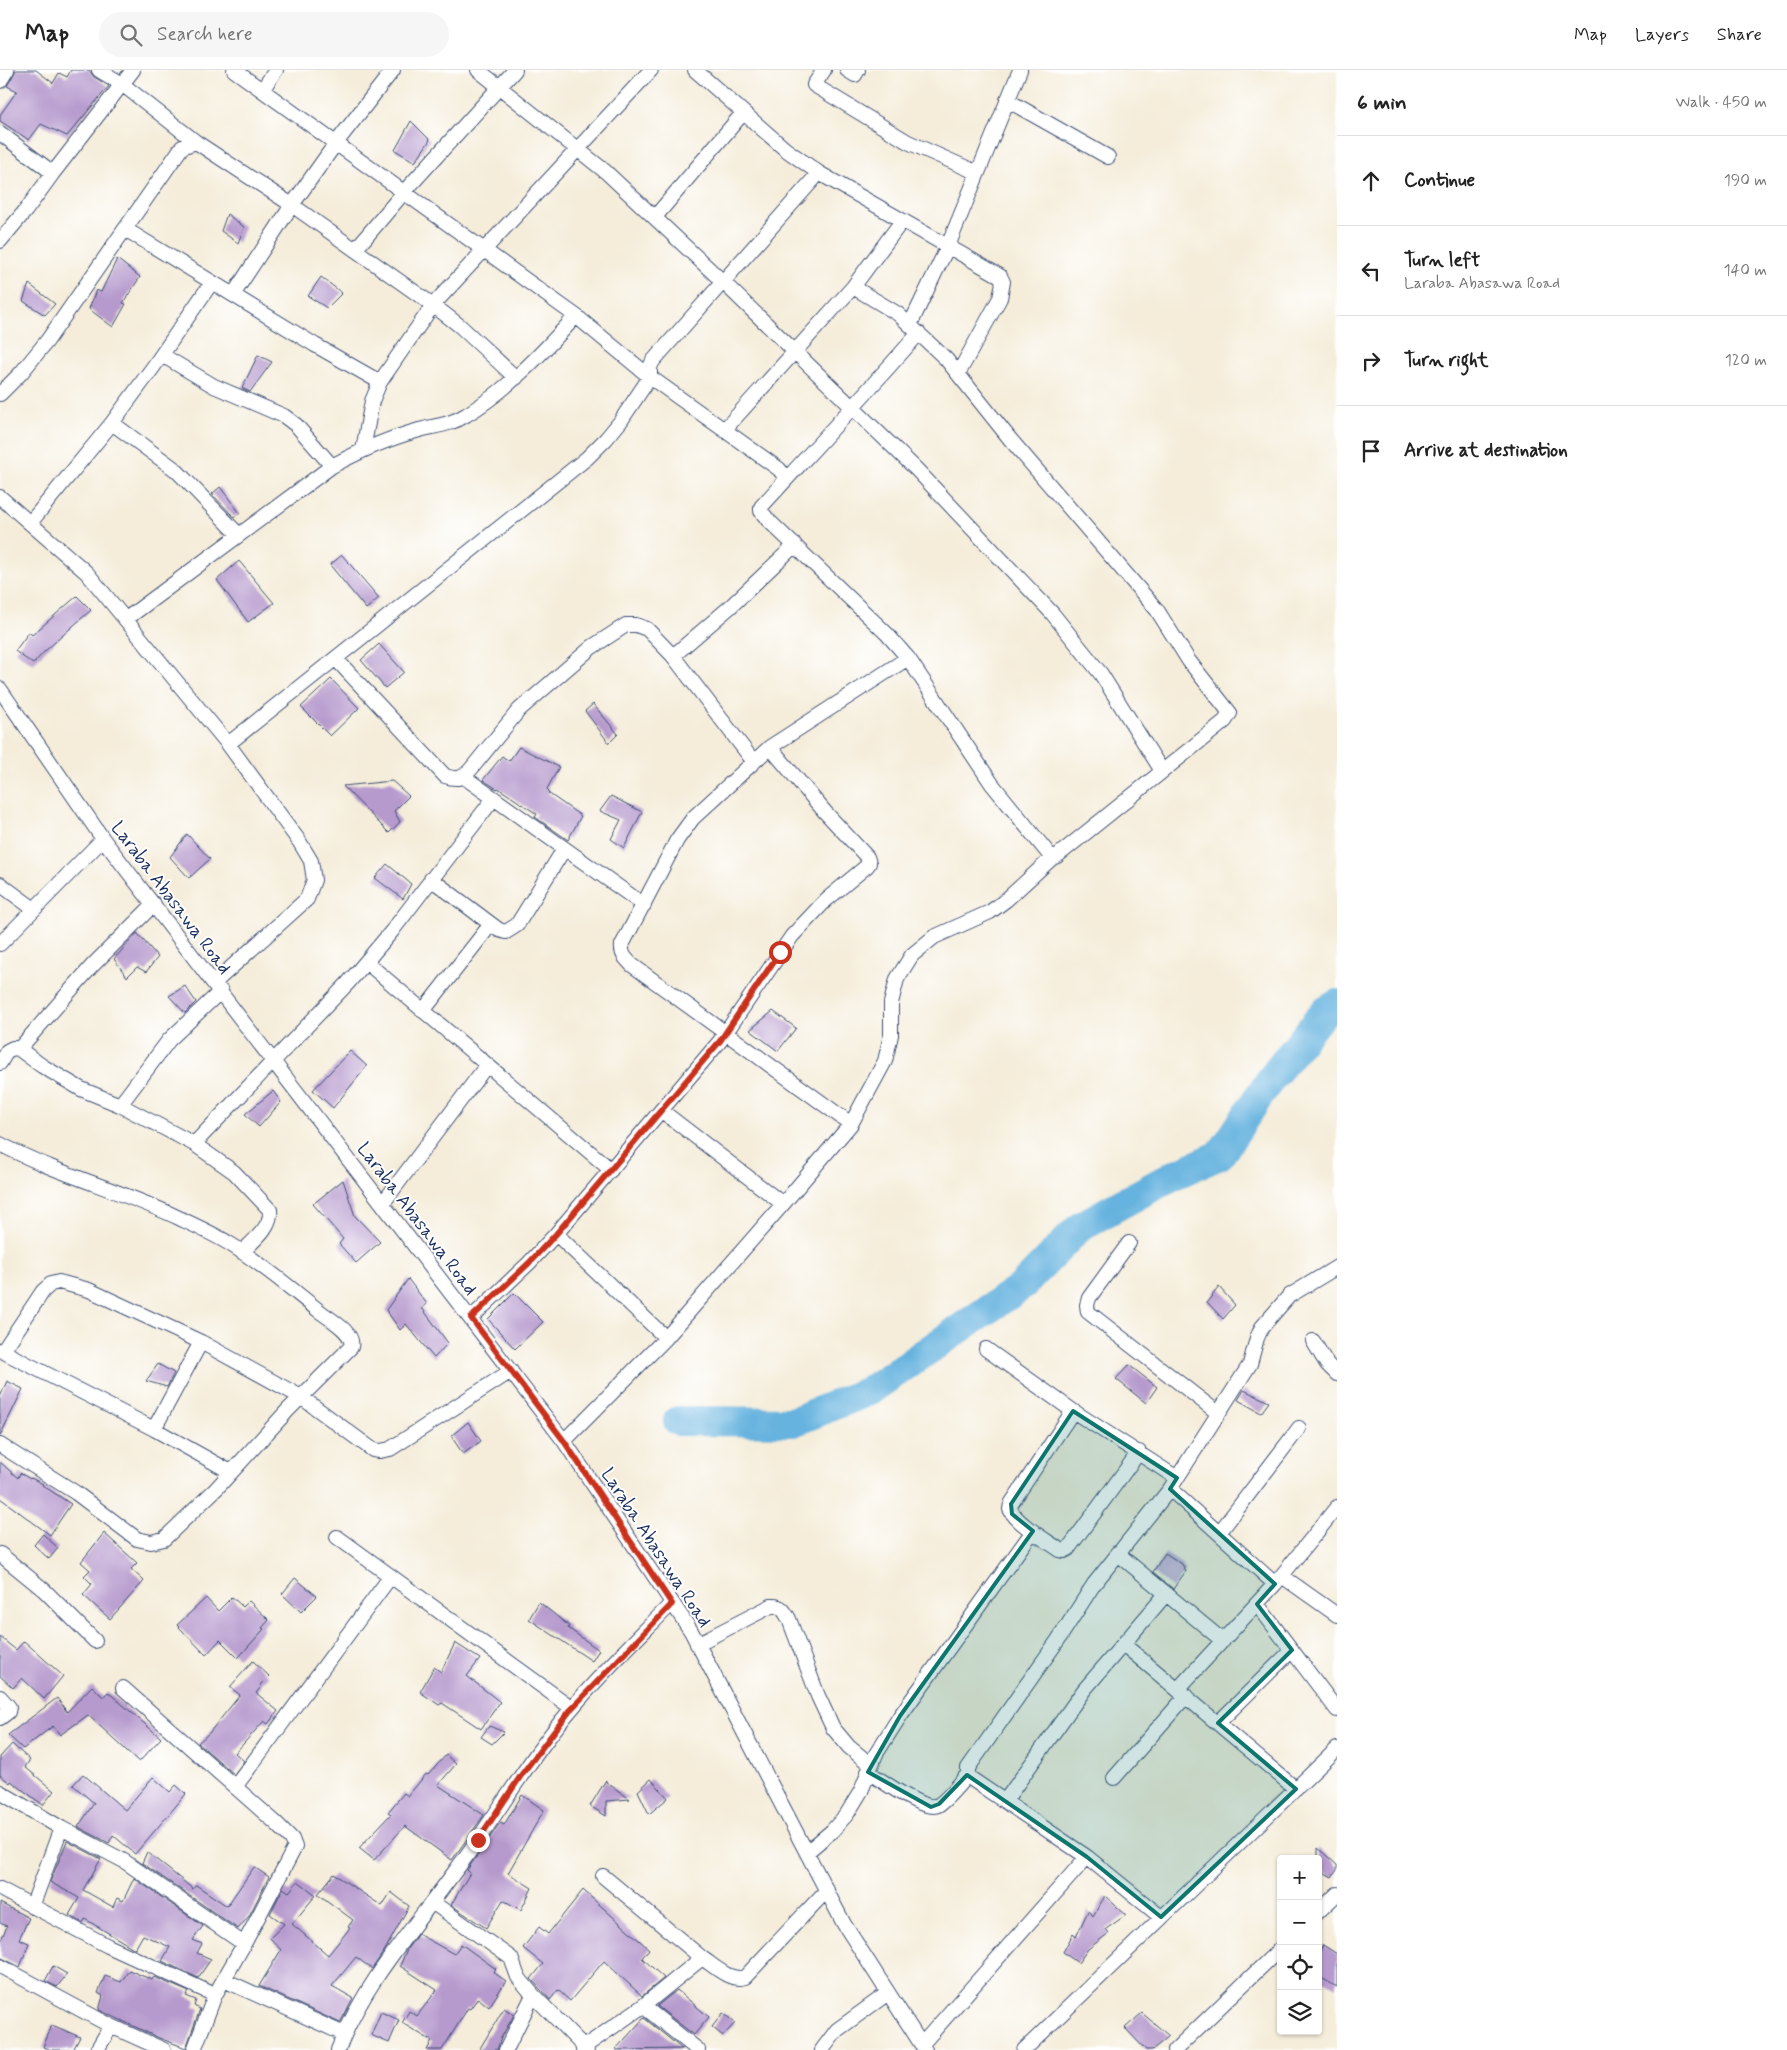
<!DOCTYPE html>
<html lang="en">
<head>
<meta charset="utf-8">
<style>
  :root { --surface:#fff; --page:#f6f6f6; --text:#222; --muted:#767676; --line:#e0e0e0 }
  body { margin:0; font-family:Mynerve,sans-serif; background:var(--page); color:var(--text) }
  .controls { position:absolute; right:15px; bottom:15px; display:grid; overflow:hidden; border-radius:5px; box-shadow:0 1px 4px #0004 }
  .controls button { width:45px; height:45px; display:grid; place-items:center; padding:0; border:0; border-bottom:1px solid var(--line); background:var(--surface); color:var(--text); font:25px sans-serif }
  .stop { position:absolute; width:15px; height:15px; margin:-11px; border:4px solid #c8321e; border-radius:50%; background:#fff }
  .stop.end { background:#c8321e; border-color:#fff; box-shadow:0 1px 5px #0008 }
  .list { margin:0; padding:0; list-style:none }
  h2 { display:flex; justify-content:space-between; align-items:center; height:65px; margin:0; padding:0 20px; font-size:21px }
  h2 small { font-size:16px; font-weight:400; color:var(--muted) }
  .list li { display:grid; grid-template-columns:32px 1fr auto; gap:15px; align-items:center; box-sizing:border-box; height:90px; padding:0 20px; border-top:1px solid var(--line) }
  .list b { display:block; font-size:19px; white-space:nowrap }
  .list p { margin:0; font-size:16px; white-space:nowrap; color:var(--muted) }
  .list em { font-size:16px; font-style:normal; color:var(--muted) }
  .icon { flex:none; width:28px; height:28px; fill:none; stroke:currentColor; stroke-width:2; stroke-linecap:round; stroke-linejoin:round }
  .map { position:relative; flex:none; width:1337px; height:1980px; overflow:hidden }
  header { display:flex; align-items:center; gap:30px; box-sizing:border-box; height:70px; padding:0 25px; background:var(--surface); border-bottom:1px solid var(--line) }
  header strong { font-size:24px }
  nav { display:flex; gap:28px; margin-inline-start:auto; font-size:18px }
  .search { width:350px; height:45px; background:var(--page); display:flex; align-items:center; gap:12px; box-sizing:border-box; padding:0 18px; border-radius:28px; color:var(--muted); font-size:19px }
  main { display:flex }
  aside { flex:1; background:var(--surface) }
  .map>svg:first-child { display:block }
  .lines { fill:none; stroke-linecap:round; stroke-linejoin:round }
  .river { stroke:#66b3df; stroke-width:30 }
  .building { fill:#b69acd }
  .street-casing { stroke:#3c4c71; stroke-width:16 }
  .street { stroke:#fff; stroke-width:14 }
  .route { stroke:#c8321e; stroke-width:6 }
  .marked { fill:#0f766e; fill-opacity:0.2; stroke:#0f766e; stroke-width:4; stroke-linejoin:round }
  .labels { text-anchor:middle; stroke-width:4; stroke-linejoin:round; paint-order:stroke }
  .street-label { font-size:19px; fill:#1b2f5e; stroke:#fff }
</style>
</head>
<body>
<header>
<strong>Map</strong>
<div class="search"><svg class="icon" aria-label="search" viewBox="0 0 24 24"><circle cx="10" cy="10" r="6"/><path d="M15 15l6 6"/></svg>Search here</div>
<nav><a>Map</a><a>Layers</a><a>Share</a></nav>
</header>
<main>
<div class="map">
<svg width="1337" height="1980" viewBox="0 0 1337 1980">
  <rect width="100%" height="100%" fill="#fff"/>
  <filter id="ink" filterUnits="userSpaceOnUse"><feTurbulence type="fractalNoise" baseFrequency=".02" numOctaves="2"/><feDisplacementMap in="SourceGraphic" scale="10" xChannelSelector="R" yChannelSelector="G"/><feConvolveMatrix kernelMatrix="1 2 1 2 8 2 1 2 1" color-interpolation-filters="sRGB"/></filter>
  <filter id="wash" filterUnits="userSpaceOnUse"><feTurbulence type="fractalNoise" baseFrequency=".0096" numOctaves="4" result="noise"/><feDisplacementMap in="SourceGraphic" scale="20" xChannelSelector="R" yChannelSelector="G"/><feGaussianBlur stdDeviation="1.12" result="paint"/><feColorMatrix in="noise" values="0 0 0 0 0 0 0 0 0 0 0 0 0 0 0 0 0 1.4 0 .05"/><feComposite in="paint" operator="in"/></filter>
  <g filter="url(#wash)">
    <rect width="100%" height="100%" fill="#f5edda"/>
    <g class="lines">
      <path class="river" d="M678,1351L793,1352L869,1321L1022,1216L1081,1156L1174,1105L1220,1085L1270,1010L1324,942L1337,934"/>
    </g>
    <g id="blocks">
      <path class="building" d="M16,0H36L53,13L59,3L67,7L71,0H89L94,7L109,16L67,66L41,54L29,70L0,51V45L17,21L7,16Z
        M411,51L430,70L415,92L395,80Z
        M227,144L244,157L238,173L221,161Z
        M117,189L140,207L123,233L126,234L113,257L89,239L96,220L101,222Z
        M321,207L342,223L327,238L308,226Z
        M29,214L55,234L45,245L23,231Z
        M258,285L272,292L250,322L242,318Z
        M220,417L240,443L234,447L212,424Z
        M342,485L379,528L366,539L330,495Z
        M239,491L274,533L248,552L217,510Z
        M77,526L91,540L45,581L33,594L15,581L29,562L32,565Z
        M379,574L404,602L385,618L361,590Z
        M331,609L359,638L330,666L301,637Z
        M593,634L618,664L609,673L585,641Z
        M519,677L559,697L547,719L549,721L548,723L581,746L568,770L535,747L537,744L498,718L497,719L483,710L502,686L509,691Z
        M392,711L409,726L394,741L400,752L389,763L343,716Z
        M611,726L642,742L624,778L611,769L621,750L600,741Z
        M187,764L210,789L189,808L170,787Z
        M387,794L411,814L403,829L375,808Z
        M137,863L158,887L146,902L137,897L127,907L114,889Z
        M185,916L196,932L185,943L169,926Z
        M773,941L796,958L778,981L750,960Z
        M350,981L367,996L333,1038L313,1020Z
        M273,1021L281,1032L259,1057L245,1044Z
        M343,1110L355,1146L380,1172L356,1193L339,1174L343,1169L313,1134Z
        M408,1209L427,1234L422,1238L448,1273L434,1288L406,1254L400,1260L386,1240Z
        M1219,1217L1235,1235L1223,1249L1207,1232Z
        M514,1223L543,1252L515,1279L488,1249Z
        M158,1294L174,1303L167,1317L146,1311Z
        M1129,1295L1157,1317L1146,1333L1116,1309Z
        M7,1311L23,1319L0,1366V1327Z
        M1244,1320L1269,1332L1261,1343L1238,1330Z
        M468,1352L481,1371L463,1384L451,1366Z
        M0,1392L18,1408L20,1403L30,1409L31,1408L43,1414L42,1415L71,1434L50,1465L0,1428Z
        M104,1463L137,1493L131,1499L144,1511L110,1549L83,1525L92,1514L84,1506L90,1500L81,1492Z
        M43,1464L58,1478L49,1489L34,1475Z
        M1165,1483L1182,1494L1186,1501L1173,1519L1153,1502Z
        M295,1508L317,1526L301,1542L282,1524Z
        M232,1527L243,1537L249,1531L269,1550L262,1558L264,1559L238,1588L220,1570L206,1585L177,1555L206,1528L218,1541Z
        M539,1532L569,1556L568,1558L599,1580L592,1591L529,1549Z
        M0,1567L16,1580L24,1571L63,1606L44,1629L22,1608L13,1618L0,1606Z
        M455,1573L480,1589L467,1606L500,1632L481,1659L442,1633L439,1635L420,1622L434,1597L441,1602Z
        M253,1591L269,1606L260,1615L262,1616L256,1623L278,1641L268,1654L264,1651L235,1683L244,1691L234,1704L198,1673L209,1663L240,1625L230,1617Z
        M92,1616L103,1627L108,1622L161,1668L139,1692L88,1645L60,1665L53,1656L23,1679L8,1665L57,1628L67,1642Z
        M489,1656L504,1662L492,1674L481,1667Z
        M12,1674L30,1690L25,1697L54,1721L43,1735L11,1711L10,1713L0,1705V1687Z
        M446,1685L456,1694L438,1715L484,1745L452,1790L405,1756L374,1790L359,1778L391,1744L388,1742L404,1723L408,1726L426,1704L428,1705Z
        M83,1704L125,1740L153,1707L170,1722L176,1715L186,1724L135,1784L113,1765L109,1773L78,1757L94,1733L73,1715Z
        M651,1709L668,1728L649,1744L638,1721Z
        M606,1710V1712L630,1729L606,1731V1746L590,1736Z
        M522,1725L544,1740L508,1803L532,1818L521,1840L503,1830L486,1858L451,1835L470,1803L467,1800L500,1753L504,1755Z
        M67,1771L101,1789L83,1820L113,1837L117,1828L123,1831L134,1808L203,1856L193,1870L202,1874L197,1883L211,1889L198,1908L162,1891L170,1877L143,1865L135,1879L85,1849L83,1853L69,1845L79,1828L50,1812Z
        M1318,1778L1337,1795V1800L1332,1807L1318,1799Z
        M147,1782L193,1819L196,1815L227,1836L254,1797L269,1807L249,1846L238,1859L142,1793Z
        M334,1804L382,1836L391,1822L409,1836L385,1880L372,1899L356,1887L332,1916L353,1928L340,1953L259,1916L281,1880L270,1868L284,1854L270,1844L283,1818L289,1822L298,1811L316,1825L292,1854L328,1885L350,1858L348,1857L353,1850L318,1824Z
        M583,1820L649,1879L642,1888L664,1908L642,1926L604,1891L570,1931L558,1920L550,1930L531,1909L543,1894L523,1878L539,1857L548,1864Z
        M1105,1826L1126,1845L1106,1859L1109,1863L1088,1879L1078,1893L1063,1882L1073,1864L1076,1867L1088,1841L1093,1846Z
        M0,1833L29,1848L19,1869L29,1873L20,1897L0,1887V1872L7,1856L0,1853Z
        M418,1864L454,1884L461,1874L496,1899L493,1902L506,1911L489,1937L478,1928L470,1939L468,1938L442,1980H427L432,1971L402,1953L409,1941L417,1946L437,1920L400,1896L407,1879Z
        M1323,1875L1337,1884V1917L1318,1906V1885Z
        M53,1896L67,1904L57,1917L45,1911Z
        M129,1900L152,1910L154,1907L189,1922L186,1926L196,1930L194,1936L200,1939L186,1978L159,1968L99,1940L103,1926L98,1923L105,1906L121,1912Z
        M677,1920L709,1947L694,1965L657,1936Z
        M504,1938L514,1945L501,1968L497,1980H479Z
        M381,1942L399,1950L389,1973L371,1965Z
        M723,1943L735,1953L723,1966L712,1957Z
        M1142,1943L1169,1966L1152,1980H1146L1125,1958Z
        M644,1948L682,1979L615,1980Z
        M52,1955L80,1967L73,1980H51L43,1977Z"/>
    </g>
  </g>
  <g filter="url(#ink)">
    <use href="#blocks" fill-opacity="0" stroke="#3c4c71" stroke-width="1"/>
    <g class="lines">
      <g class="street-casing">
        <path id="street" d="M99,0L122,14L196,72
          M234,0L576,246L650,307L779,399L786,408
          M478,0L606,102L722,211L916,399L1052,543L1101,604L1162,701
          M695,0L785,79L819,103L1000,206L1003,212L1000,228L958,304
          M824,0L814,15L908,72L978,103
          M847,0L855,5L858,0
          M0,11L7,0
          M262,20L276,0
          M1007,30L1108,87
          M0,63L53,103
          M655,147L743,43
          M125,159L315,275L380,312
          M0,171L26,140L53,103L133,0
          M355,180L404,122L515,0
          M233,225L292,135L336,73L393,0
          M910,255L948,176L1020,0
          M919,263C867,322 814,379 761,437V441L768,450L887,564L908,588L992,714L1052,788
          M162,285L214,316L284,346L296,355L332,396
          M0,324L21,303L47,271L182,77L196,72L292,135L433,235L460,256L516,308
          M112,353L176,400L239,465
          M725,359L853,217L902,151
          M363,380L372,331L380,312L433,235L651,0
          M0,427L87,503L228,674L299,771L311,791L314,810L307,829L214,913
          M30,453L112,353L154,296L212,212
          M126,549L332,396C358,382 387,369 416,361C433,356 451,355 466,345C509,319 543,282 576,246
          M673,586L730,537L795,475
          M336,589L445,706C457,710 462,709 471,699L519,640L592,577L626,555H636L647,559L673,586L754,692
          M0,619L103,769L564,1371L691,1561L844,1854L925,1980
          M228,674L587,388L606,369L620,352L650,307V297L653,291L819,103
          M464,707L644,835
          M431,809L499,860L506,862L517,855L564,779
          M0,814L34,839
          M0,874L103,769
          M366,892L611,1100
          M423,941L491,854
          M19,979L92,896L154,834
          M0,993L7,981L13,978L19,979L42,996L81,1019L120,1035L194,1074L234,1102L270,1140C272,1157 253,1171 242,1182
          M120,1035L169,970L221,921
          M851,1054L632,895C625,888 621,884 622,875L677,770L693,748L770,677L908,588
          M0,1074C57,1104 120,1120 179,1148C196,1156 214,1164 230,1174C261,1193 289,1217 318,1240C329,1249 355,1262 351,1277L288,1340L216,1419L164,1469L151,1472L137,1469L76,1423L0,1375
          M194,1074L348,913L392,861L494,728
          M383,1133L487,995
          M783,1134L851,1054L885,991L891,965V933L897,909L912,885L934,867L990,842L1006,830L1052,788L1057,786L1225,651L1230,643L1189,591L1157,540L1010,369L946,289L898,244L853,217
          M556,1164L666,1268
          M1129,1173L1089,1228L1087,1235L1088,1242L1218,1343
          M471,1248L529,1193L556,1164L720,971L792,866L826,830L867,796L869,793L867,787L825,742L770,677
          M1313,1271L1327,1294L1337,1304
          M986,1279L1073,1341L1177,1408
          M0,1280L154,1359L231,1402
          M3,1281L43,1221L51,1214L59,1212L89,1220L201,1272L301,1327L373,1380L380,1381L390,1379L511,1301
          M1073,1341L1011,1434L1010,1439C1017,1454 1046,1470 1060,1480L1064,1481L1068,1479L1139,1382
          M154,1359L201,1272
          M564,1371L666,1268L783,1134L662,1041
          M1170,1419L1275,1514
          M1219,1463L1299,1358
          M337,1467L572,1638
          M1117,1483L1223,1571
          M0,1484L44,1520L95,1571
          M1282,1506L1337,1545
          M1257,1534L1337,1640
          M697,1574L771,1536C781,1535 784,1540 789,1549L818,1626L833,1658L849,1677L871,1695
          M1123,1574L1296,1719
          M1178,1619L1275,1514L1337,1437
          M0,1627L9,1637L8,1642L0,1648
          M1218,1653L1292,1580
          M868,1702C882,1710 923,1742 938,1735C947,1730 961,1712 968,1704V1698L1058,1570L1094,1514L1170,1419L1250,1294L1257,1268L1262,1257L1289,1226L1337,1197
          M968,1704L970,1708L1087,1787L1161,1847
          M1114,1708L1186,1626
          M235,1717L391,1506
          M0,1722L61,1758L32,1837
          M1005,1731L1084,1620L1166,1524
          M61,1758L124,1791L244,1874
          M807,1782L832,1761L847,1744L861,1721L876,1684L900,1646L1033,1461
          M603,1806L702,1888
          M0,1819L108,1876L215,1925L244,1874L295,1777L292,1769L276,1753L123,1618
          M432,1832L511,1888L518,1907L533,1925L587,1980
          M1318,1842L1337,1824
          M0,1896L111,1956L164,1980
          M224,1910L344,1964
          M643,1936L698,1980
          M922,1974L1087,1787
          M97,1980L111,1956
          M194,1980L215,1925
          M338,1980C364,1912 414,1858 456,1800C496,1747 529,1688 573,1637C603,1601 639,1567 672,1533
          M506,1980L533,1925
          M583,1980L584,1977L643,1936L702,1888C714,1896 730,1912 745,1907L827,1820
          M822,1980L837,1960L888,1923
          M1024,1980L1337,1679
          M1175,1980L1281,1878"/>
      </g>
      <use href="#street" class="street"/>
    </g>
  </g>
  <g class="lines" filter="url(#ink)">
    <path class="route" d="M478,1770L522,1704L572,1638L672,1534L564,1371L471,1248L529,1193L556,1164L720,971L780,882"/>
  </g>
  <path class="marked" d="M1073,1341L1177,1408L1170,1419L1275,1514L1257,1534L1292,1580L1218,1653L1296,1719L1161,1847L1087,1787L967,1705L939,1734L931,1737L868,1702L900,1646L1033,1461L1012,1444L1011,1434Z"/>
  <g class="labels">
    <g class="street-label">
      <text transform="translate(172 827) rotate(53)" y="7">Laraba Abasawa Road</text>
      <text transform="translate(418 1148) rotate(53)" y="7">Laraba Abasawa Road</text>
      <text transform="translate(657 1477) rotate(57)" y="7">Laraba Abasawa Road</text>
    </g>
  </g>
</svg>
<div class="controls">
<button>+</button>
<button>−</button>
<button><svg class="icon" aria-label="locate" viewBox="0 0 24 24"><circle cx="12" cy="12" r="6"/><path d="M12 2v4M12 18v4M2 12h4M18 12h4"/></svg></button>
<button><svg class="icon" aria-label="layers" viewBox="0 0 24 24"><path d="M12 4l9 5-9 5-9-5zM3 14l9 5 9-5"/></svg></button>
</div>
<div class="stop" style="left:780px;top:882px"></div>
<div class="stop end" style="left:478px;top:1770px"></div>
</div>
<aside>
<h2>6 min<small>Walk · 450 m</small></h2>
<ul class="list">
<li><svg class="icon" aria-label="ahead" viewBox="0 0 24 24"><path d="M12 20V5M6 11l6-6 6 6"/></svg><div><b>Continue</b></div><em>190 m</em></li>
<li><svg class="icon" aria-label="left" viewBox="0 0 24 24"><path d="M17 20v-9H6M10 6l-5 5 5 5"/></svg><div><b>Turn left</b><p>Laraba Abasawa Road</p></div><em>140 m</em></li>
<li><svg class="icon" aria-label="right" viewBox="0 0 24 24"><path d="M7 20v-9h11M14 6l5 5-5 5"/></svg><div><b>Turn right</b></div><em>120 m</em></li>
<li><svg class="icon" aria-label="arrive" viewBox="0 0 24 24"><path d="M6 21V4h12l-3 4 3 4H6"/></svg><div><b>Arrive at destination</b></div></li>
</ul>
</aside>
</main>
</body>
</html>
